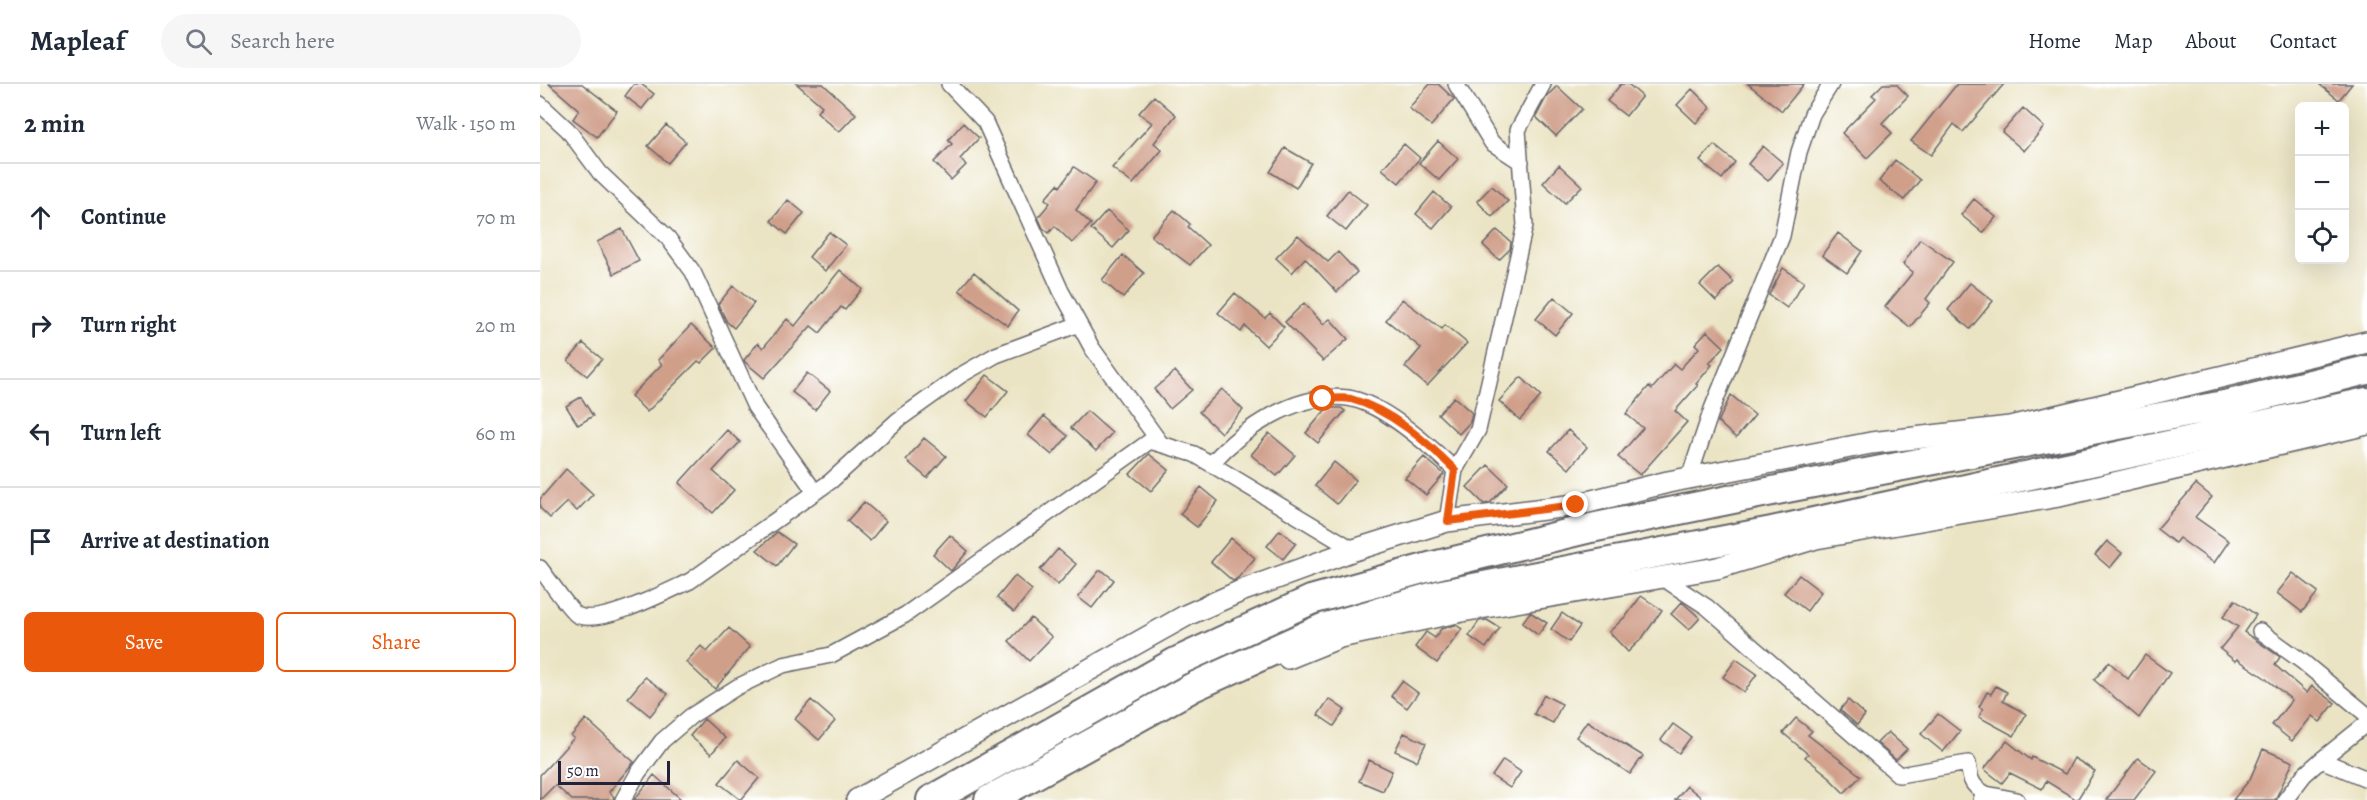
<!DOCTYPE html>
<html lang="en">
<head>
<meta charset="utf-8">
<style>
  :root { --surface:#fff; --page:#f6f6f7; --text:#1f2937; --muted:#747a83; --line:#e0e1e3; --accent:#ea580c }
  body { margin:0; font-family:Alegreya,serif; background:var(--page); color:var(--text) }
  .controls { position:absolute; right:18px; top:18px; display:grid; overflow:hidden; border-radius:9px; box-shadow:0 6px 24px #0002 }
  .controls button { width:54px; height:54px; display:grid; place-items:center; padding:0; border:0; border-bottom:2px solid var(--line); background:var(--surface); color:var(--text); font:30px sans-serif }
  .scale { position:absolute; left:18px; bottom:15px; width:112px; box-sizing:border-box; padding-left:6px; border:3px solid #22223b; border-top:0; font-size:16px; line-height:21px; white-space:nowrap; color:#22223b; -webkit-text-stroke:4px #fff; paint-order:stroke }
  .stop { position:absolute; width:18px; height:18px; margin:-14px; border:4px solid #ea580c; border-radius:50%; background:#fff }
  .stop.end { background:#ea580c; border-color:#fff; box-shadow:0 2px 6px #0008 }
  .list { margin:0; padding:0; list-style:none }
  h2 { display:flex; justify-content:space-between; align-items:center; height:78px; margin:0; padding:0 24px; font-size:26px }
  h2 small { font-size:20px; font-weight:400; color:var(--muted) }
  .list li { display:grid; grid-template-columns:39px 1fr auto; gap:18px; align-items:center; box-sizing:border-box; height:108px; padding:0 24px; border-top:2px solid var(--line) }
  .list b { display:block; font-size:22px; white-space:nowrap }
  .list em { font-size:20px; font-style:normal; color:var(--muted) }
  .actions { display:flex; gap:12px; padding:18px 24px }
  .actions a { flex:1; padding:14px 0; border:2px solid var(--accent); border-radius:9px; text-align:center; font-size:21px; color:var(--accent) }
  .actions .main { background:var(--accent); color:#fff }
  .icon { flex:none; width:33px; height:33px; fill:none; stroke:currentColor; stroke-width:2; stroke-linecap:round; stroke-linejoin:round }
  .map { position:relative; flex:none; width:1827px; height:716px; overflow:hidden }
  header { display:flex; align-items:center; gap:36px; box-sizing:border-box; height:84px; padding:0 30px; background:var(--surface); border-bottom:2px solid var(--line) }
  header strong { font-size:28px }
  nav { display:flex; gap:33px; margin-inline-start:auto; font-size:21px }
  .search { width:420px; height:54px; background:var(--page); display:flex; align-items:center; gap:15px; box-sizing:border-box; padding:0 21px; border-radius:33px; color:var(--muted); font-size:22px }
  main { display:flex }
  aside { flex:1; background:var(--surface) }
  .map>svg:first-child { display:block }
  .building { fill:#d09f8a }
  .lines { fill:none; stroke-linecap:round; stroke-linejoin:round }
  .street-casing { stroke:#68666b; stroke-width:18 }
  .secondary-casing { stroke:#68666b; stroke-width:24 }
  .highway-casing { stroke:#68666b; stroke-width:32 }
  .street { stroke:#fff; stroke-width:15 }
  .secondary { stroke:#fff; stroke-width:21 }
  .highway { stroke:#fff; stroke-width:28 }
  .route { stroke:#ea580c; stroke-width:8 }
</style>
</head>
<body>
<header>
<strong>Mapleaf</strong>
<div class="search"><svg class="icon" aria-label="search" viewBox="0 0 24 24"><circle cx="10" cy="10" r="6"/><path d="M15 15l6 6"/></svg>Search here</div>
<nav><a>Home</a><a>Map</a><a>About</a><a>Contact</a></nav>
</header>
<main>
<aside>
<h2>2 min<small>Walk · 150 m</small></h2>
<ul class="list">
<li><svg class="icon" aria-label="ahead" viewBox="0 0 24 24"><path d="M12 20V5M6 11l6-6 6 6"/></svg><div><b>Continue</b></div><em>70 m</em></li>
<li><svg class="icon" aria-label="right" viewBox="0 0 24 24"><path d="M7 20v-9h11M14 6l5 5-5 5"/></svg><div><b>Turn right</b></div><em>20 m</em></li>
<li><svg class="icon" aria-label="left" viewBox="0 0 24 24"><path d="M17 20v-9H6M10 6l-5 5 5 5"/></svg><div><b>Turn left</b></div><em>60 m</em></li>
<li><svg class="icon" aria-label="arrive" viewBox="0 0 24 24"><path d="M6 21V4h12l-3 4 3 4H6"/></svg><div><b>Arrive at destination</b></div></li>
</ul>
<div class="actions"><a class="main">Save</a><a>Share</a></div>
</aside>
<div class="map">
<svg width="1827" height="716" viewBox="0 0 1827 716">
  <rect width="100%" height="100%" fill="#fff"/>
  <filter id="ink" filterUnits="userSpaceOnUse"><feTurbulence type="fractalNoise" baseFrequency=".0167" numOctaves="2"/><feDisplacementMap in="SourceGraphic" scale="12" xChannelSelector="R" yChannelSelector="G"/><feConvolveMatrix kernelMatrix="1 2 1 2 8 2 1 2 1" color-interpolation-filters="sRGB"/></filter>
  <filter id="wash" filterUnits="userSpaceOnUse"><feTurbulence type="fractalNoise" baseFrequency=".008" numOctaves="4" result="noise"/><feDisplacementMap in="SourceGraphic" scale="24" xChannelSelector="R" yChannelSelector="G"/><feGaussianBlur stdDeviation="1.35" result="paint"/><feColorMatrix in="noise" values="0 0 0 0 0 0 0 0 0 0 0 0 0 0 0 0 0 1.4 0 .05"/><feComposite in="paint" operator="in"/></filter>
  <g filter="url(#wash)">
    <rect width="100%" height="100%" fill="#ebe4c4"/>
    <g id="blocks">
      <path class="building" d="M9,0H42L77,27L57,53L33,35L39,26Z
        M94,0H101L114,10L102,25L85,12Z
        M257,0H283L316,30L299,48L277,28L282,22Z
        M890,0H898L914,15L891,42L869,24Z
        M1081,0H1088L1102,12L1086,32L1067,17Z
        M1208,0H1264L1242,27Z
        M1343,0H1356L1368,12L1342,39L1352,49L1327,74L1302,49L1336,14L1332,11Z
        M1417,0H1464L1423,48L1414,40L1391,71L1371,57Z
        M1779,0H1812L1799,16Z
        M1017,2L1042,25L1016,52L996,33L1007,12Z
        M1152,5L1171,24L1156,39L1137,21Z
        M614,12L636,31L614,59L622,66L593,100L572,84L612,39L599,29Z
        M1483,24L1504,43L1484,67L1462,48Z
        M423,39L439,54L420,75L426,81L411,96L394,78L412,60L408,56Z
        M126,41L146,58L128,79L108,62Z
        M898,57L918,75L899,96L879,79Z
        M864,60L880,74L859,99L842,85Z
        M1174,61L1195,78L1182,95L1160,77Z
        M1223,62L1243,79L1228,97L1208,80Z
        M745,64L771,79L756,104L730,88Z
        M1355,76L1380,96L1364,116L1339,97Z
        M1019,81L1042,102L1025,119L1003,99Z
        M534,83L556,98L536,126L551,140L532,159L515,142L509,149L503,144L498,133L510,119L505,115L518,100L520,103Z
        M952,102L968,117L952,133L937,117Z
        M808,106L827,121L806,147L787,132Z
        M894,108L911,123L893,144L876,130Z
        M1434,115L1456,133L1443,149L1421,131Z
        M248,116L264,129L247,150L231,137Z
        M634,126L650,140L648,143L668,161L650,181L611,152Z
        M567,127L589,146L573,164L551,145Z
        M82,145L99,177L74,190L57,158Z
        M957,146L971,158L970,165L959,176L943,161Z
        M289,148L306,161L285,187L269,173Z
        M1298,149L1322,167L1307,189L1282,171Z
        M758,151L788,178L798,168L817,188L797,208L765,174L752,189L736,174Z
        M1380,155L1413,178L1386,215L1390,219L1370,243L1345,223L1373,188L1363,180Z
        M583,171L604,189L583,214L562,196Z
        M1178,183L1194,198L1176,217L1160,201Z
        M1243,184L1264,198L1247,224L1229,211Z
        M300,186L322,205L305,226L301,223L280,249L271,242L224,294L205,278L204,276L218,259L223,264L247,235L255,242Z
        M434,188L478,227L468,242L419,206Z
        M1430,199L1453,217L1430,245L1408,226Z
        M193,202L214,219L194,244L187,238L178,220Z
        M695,209L725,234L730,229L744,243L726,262L705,242L701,248L678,229Z
        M1014,213L1033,229L1015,251L996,235Z
        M862,215L902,245L905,241L927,259L887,302L865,283L881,264L846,236Z
        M764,219L783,240L790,235L808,255L783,277L745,238Z
        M151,241L176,264L161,279L158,277L107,328L91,312L122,280L118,276Z
        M1167,247L1184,263L1169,279L1172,281L1156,300L1158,301L1135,327L1147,338L1100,391L1078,373L1103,344L1086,330L1109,302L1112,305L1134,280L1140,285L1159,264L1155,260Z
        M43,259L62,275L47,292L28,277Z
        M635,287L652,306L630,325L614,305Z
        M267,289L290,307L275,326L252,308Z
        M447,291L468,307L447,333L426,317Z
        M981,293L1001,312L980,336L959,317Z
        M682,305L703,326L681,349L659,328Z
        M1191,311L1215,331L1196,354L1178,338Z
        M41,313L53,332L38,341L26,322Z
        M914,313L932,329L930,338L919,350L898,330Z
        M787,324H801L805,327L778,359L766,349Z
        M547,327L572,349L556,367L531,344Z
        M504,332L528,352L512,371L488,351Z
        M187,346L200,358L173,387L194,406L173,429L139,399Z
        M1028,346L1047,363L1029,385L1009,367Z
        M729,349L755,371L737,392L711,371Z
        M384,354L406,372L387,394L366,376Z
        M609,370L629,386L611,407L590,390Z
        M884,373L904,390L886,411L865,394Z
        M794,378L816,396L797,420L775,402Z
        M948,381L968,400L950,419L944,420L927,403Z
        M26,385L53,410L37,427L27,418L10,434L0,424V415Z
        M1656,400L1672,413L1655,433L1689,457L1674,479L1639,454L1635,459L1617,445Z
        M661,403L678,417L657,443L640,430Z
        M324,418L346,437L330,457L307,437Z
        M740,446L756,459L743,475L727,462Z
        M237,448L254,460L237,482L217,466Z
        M410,451L428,467L411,487L393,470Z
        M691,454L715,474L698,494L693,497L671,478Z
        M1567,457L1582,469L1570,484L1555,471Z
        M518,465L536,480L518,501L500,486Z
        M559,487H563L574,496L552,524L538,513Z
        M1753,489L1778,508L1762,528L1737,509Z
        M1259,491L1281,508L1267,527L1244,509Z
        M475,492L492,506L474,528L457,514Z
        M1101,512L1122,526L1103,553L1088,568L1069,548L1087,531Z
        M1695,516L1716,531L1704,548L1740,573L1735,581L1767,609L1772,602L1795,619L1780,638L1772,632L1752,657L1732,641L1752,616L1725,594L1697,575L1695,577L1680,565L1698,543L1683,533Z
        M1142,518L1160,534L1149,546L1131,530Z
        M990,528L1007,539L998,551L982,539Z
        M1022,529L1040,542L1029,558L1011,545Z
        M491,534L512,553L489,577L469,557Z
        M947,536L960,544L946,564L929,552L939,537Z
        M916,541L922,545L897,579L875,563L886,548L895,554L901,545Z
        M189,544L210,563L175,605L146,578L161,562L167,568Z
        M1605,571L1630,589L1599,634L1554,596L1569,578L1588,595Z
        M1196,575L1217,590L1204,608L1183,593Z
        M105,593L128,610L110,632L88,614Z
        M862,597L878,609L867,624L851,612Z
        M1456,602L1467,608L1463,617L1486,630L1474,652L1439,633L1443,625L1439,623L1447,608L1451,610Z
        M1004,611L1022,620L1013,639L994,630Z
        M789,615L805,626L794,642L778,631Z
        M271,616L295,637L279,656L255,635Z
        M1308,616L1325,631L1317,641L1300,626Z
        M1398,630L1420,647L1403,668L1381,650Z
        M1256,634L1272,647L1268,651L1321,692L1304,709L1290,695L1291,694L1265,673L1268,670L1243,649Z
        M46,635L94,678L69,708L74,713L73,716H32L15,701L0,716V691L34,654L31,652Z
        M164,635L185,654L171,670L150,652Z
        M1047,637L1103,672L1090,690L1036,653Z
        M1133,640L1151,653L1139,669L1121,656Z
        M1348,648L1367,665L1356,676L1337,659Z
        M864,649L886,659L877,677L855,667Z
        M1467,657L1491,676L1492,673L1525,690L1534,674L1555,687L1537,716L1506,697L1502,705L1470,689L1462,699L1444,685Z
        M1723,665L1753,678L1735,716H1693L1710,695Z
        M1598,674L1616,687L1594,716H1566Z
        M198,676L219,694L201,716L179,699Z
        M829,676L852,687L843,707L819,697Z
        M963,676L981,688L970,704L952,692Z
        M114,691L142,716H94Z
        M1147,702L1164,716H1135Z"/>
    </g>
  </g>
  <g filter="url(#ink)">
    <use href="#blocks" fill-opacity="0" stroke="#68666b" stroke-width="1.5"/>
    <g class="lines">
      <g class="street-casing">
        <path id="street" d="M409,0L445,38L521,207L539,240L552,264L621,360
          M916,0L952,59L981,78
          M0,20L28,46L60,89L128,154L153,188L215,323L275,408
          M671,380L814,466
          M915,386L938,346L985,141L978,46L1003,0
          M1149,394L1172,325L1242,152L1259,68L1272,30L1291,0
          M0,484C7,493 30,527 37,531C59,543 128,507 150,497L291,397L358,336L421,291L456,271L539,240
          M1121,493L1167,523L1359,691L1428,679C1430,695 1431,702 1446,710
          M1720,547L1763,578L1827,631
          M1781,676L1827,639
          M83,716L98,689L122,657L151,632L197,603L243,581L291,571L365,531L610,357L654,370L671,380C703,344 757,308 808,314C842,319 891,363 915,386L907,437
          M1441,716L1446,710L1477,716
          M1745,716L1764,691L1781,676L1827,695"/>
      </g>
      <g class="secondary-casing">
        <path id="secondary" d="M748,574L800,553L922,527L1177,484L1276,454L1519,412L1827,340
          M317,716L647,531L701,507L814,466L907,437L1036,421L1128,398L1331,359L1470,343L1827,258"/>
      </g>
      <g class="highway-casing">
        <path id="highway" d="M391,716L636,578L771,516L893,482L1051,444L1252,403L1684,321L1827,286
          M449,716L653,603L783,544L902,510L1232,447L1827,318"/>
      </g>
      <use href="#street" class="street"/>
      <use href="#secondary" class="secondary"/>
      <use href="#highway" class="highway"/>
    </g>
  </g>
  <g class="lines" filter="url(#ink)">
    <path class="route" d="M783,315C792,315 803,313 811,315C851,326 887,358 915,386L908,437L1036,421"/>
  </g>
</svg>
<div class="controls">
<button>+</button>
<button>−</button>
<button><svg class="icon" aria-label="locate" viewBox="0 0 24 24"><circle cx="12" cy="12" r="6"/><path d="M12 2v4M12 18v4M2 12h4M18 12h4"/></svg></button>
</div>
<div class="scale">50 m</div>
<div class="stop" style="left:783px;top:315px"></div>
<div class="stop end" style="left:1036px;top:421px"></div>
</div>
</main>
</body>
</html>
